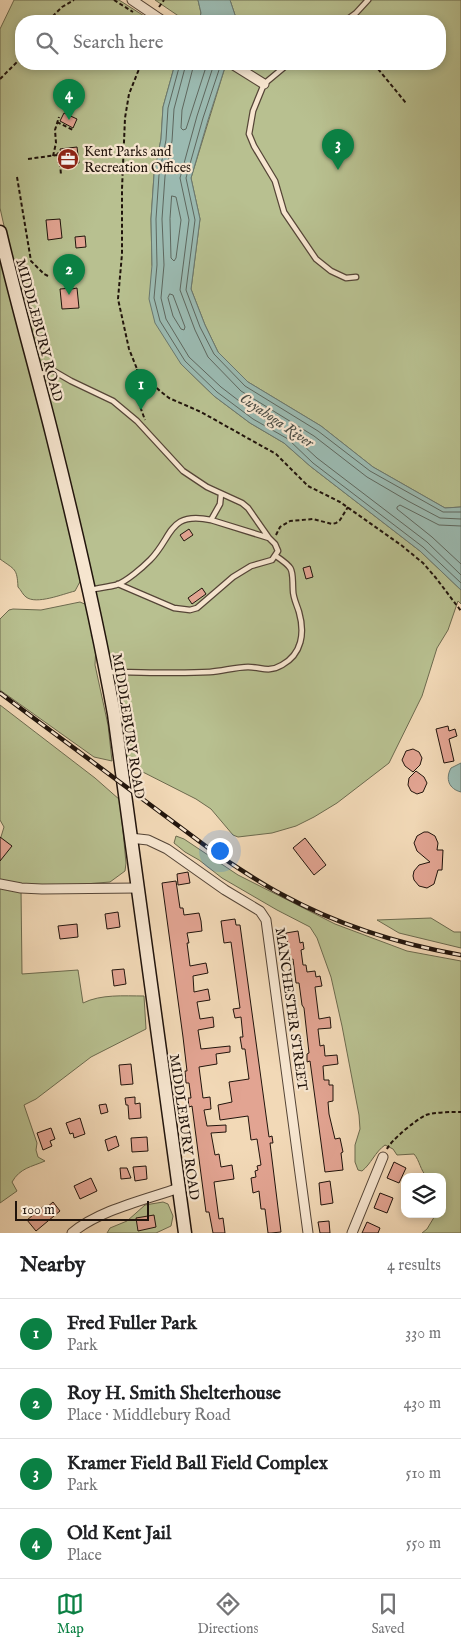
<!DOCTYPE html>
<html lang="en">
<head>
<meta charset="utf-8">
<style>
  :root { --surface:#fff; --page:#f6f6f6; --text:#202124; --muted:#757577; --line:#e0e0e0; --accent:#0b8043 }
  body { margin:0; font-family:"IM FELL English",serif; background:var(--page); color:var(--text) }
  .controls { position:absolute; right:15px; bottom:15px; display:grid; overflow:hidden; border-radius:10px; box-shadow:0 2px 8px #0003 }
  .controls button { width:45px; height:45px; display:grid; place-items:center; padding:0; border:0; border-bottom:1px solid var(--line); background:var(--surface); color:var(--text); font:25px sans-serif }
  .scale { position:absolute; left:15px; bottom:12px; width:134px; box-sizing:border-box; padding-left:5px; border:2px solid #21140c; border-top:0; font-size:14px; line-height:18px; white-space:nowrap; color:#21140c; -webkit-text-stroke:4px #f7e6d0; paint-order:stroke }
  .you { position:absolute; left:219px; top:850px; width:18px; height:18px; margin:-12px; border:4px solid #fff; border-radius:50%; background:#1a73e8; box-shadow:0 0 0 8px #1a73e833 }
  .badge { display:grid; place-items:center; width:32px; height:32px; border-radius:50%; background:var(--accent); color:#fff; font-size:16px; font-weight:700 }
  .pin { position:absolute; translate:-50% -41px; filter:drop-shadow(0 1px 2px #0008) }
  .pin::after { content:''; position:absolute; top:26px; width:18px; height:15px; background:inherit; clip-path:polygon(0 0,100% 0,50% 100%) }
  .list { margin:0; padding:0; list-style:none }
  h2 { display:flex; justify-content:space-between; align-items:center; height:65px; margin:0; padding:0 20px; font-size:21px }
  h2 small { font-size:16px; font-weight:400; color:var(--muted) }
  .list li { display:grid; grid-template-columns:32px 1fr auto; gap:15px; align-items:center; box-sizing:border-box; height:70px; padding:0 20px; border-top:1px solid var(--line) }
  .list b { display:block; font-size:19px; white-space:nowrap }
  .list p { margin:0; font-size:16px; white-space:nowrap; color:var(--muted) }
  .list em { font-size:16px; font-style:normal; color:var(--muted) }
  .icon { flex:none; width:28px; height:28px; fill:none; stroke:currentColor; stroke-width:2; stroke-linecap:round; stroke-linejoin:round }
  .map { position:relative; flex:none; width:461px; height:1233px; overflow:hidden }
  .search { position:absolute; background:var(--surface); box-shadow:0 2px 8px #0003; left:15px; right:15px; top:15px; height:55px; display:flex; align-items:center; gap:12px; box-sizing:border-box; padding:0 18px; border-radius:20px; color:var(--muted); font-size:19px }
  .sheet { height:345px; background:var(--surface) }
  nav { display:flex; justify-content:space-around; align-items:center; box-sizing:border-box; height:70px; border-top:1px solid var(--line); background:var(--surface); font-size:14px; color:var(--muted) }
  nav a { display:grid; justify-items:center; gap:2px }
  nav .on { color:var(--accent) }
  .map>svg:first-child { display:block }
  .green { fill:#b8c090; stroke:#6c6a4e }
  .water { fill:#9bbab1; stroke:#6a786f }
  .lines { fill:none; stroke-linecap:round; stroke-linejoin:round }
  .shore { stroke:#5e675e; stroke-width:1 }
  .building { fill:#e2a492; stroke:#21140c }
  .lane-casing { stroke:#554537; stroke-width:7 }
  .street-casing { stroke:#554537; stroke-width:11 }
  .secondary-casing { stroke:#21140c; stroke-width:15 }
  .path { stroke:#21140c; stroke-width:2; stroke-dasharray:4 2.5; stroke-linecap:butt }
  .lane { stroke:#f7e6d0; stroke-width:4.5 }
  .street { stroke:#f7e6d0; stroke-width:9 }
  .secondary { stroke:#f7e6d0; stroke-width:12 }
  .rail-casing { stroke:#21140c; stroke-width:4.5 }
  .rail { stroke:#f7e6d0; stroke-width:2.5; stroke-dasharray:8; stroke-linecap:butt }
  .labels { text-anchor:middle; stroke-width:4.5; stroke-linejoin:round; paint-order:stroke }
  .poi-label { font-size:14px; fill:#21140c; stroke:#f7e6d0; text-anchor:start }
  .street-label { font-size:14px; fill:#21140c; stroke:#f7e6d0 }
  .water-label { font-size:15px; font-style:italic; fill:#4c4e46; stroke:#f7e6d0 }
</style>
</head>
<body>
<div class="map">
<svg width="461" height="1233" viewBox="0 0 461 1233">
  <rect width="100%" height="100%" fill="#f2d9b7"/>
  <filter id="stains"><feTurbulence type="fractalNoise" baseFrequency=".004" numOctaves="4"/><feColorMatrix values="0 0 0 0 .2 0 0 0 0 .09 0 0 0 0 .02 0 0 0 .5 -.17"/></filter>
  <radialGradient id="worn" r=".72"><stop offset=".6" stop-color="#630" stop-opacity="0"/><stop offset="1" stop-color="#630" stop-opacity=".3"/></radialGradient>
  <path class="green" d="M14,0H119L152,21H21V64H175L163,107L161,139L154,175L151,219L152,265L181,364L214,396L250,423L284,443L310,466L420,551L461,590V604L458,601L448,630L437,648L422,696L389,763L337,803L314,817L296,826L272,833L238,837L233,835L211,809L196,799L131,766L125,762L0,208V29Z
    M155,0H198L201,13L199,21H183L180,17Z
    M230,0H461V507L445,508L373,467L321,426L248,382L218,352L205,325L191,289L200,219L191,178L226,64H440V21H237Z
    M0,252L83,576L75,591C63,594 36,605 26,597C23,595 21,590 18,587C17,568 15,570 0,559Z
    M80,602L87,605L93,633L91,635L96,644L95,665L108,725L112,761L94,757L0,690V619L9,610L13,609L41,610Z
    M0,705L95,778L120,800L126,863L125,871L110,882L21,889L22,974L78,970L83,1003C101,994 124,996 144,996L146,1029L91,1057L36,1099L24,1105L37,1143L36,1150L38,1157L45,1161C31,1167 20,1168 12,1182L17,1191L0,1203V840L4,827L0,820Z
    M176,836L184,839L238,875L335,924L407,951L461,961V1233H422L427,1229L436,1214H442V1177H427C420,1170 420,1161 414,1154L397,1155L393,1149L385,1145C375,1152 371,1164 362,1171L358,1170L355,1162V1145L360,1129L359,1115L342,1026L331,977L317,938L310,927L277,910L222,878L199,860L185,852L174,843Z
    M431,918L454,932H461V948L399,933L377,920Z
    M163,1202L168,1204L173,1216L171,1226L156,1233H107L110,1228L127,1221L145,1205Z"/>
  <path class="water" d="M198,0H230L237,21H199L201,13Z
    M175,64H226L208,120L191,178L200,219L191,289L205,325L218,352L248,382L321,426L373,467L445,508L461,507V590L420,551L310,466L284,443L250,423L214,396L181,364L155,323L149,299L152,265L151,219L154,175L161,139L163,107Z
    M461,763V792C449,789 445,779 451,768Z"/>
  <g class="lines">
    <path class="shore" d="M180,64L168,108L166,140L159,175L156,219L157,265L154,298L160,321L185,361L217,392L253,419L288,439L313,463L423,547L461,583
      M186,64L174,109L172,141L165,176L162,219L164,265L161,298L166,319L189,357L221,387L256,414L291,434L317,458L427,542L461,575
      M194,64L182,110L181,128L183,130L186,129L207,64
      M214,64L197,116L180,178L189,220L180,290L195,330L208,357L241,391L314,436L367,477L408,501L440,518L461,519
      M221,64L203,118L186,178L195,220L186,290L200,327L214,354L245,386L318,431L370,471L443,512H461
      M172,196L176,197L181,220L176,258L174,261L171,258L170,219Z
      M170,294L173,295L185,327L184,330L181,329L173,316L168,298Z
      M461,526L439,525L400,505L397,507V509L432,537L461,564"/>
  </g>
  <path class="building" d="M64,113L77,119L73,128L60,121Z
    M77,147L79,163L62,165V163H58L57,153H61L60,149Z
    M60,219L62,238L48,240L46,220Z
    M85,236L86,247L76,248L75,237Z
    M72,288V289L77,288L79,308L62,309L60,289Z
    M189,529L193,535L184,541L180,535Z
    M310,566L313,577L306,579L303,568Z
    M202,588L206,594L192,604L188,598Z
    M448,726L449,731L455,729L457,736L449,739L454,761L444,763L436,729Z
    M413,749L419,752L422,758L420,765L413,772L405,766L402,760L406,751Z
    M416,771L424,777L427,783L423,792L417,794L411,791L408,785L409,778Z
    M424,832H428L435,836L438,843L437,850H443L442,870H438L434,884L427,888L419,886L414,880L413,876L414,871L419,865L430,862L417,851L414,843L417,836Z
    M0,837L12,846L0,861Z
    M305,838L326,865L314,875L293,848Z
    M188,872L190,883L178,885L177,874Z
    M176,881L180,908H183L184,915L199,913L201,921L202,931L187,933L189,943H187L190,966L206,963L208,973L193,976L194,992L208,989L210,1000L197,1002L200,1019L213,1017L214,1027L198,1030L201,1049L230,1046V1052L216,1054L217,1064L199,1067L203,1098L210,1097L211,1109L204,1110L207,1126L226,1125V1132L211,1133L215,1155L219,1154L221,1167L232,1165L234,1179L214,1182L219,1219L223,1218L225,1233H213L209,1212H206L192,1106L189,1107L188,1098H191L189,1083H186L185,1071H187L183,1037L162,883Z
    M118,912L120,927L107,929L105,914Z
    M235,919L236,925H240L269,1137L272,1136L273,1143H270L281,1232L271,1233H268L265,1209H261L259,1191L253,1193L251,1178L256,1177L255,1171L258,1170L257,1166L261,1165L257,1139L251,1140L248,1116L220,1120L218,1105L232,1102L229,1082L249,1079L245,1049H242L240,1037H243L241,1017L235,1018L233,1009L240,1008L231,942L224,943L221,921Z
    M77,924L78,937L60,939L58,926Z
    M298,931L300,943L303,942L304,949L301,950L303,965H306L307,972L315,971L316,977L320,976L322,986L315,987L319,1019L330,1017L331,1028L318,1029L320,1046L324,1045L325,1056L337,1055L338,1064L323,1066L324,1080H329V1085H333V1101L328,1102L329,1114L335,1139L340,1138L343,1152L341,1153L343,1170L325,1172L310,1061L307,1062V1054L309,1053L304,1008L302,1005L299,983H296L293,959L290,960L286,933Z
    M124,969L126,984L114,986L112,970Z
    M131,1064L133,1084L121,1085L119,1065Z
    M135,1097V1104L140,1103L141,1118L129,1119L128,1105H126L125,1098Z
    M106,1104L108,1112L101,1114L99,1105Z
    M80,1118L85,1134L74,1138L73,1133L70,1134L66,1123Z
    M51,1128L55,1139L50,1141L52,1146L43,1150L37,1133Z
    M116,1136L119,1146L108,1151L105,1140Z
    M147,1137L148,1151L132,1152L131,1138Z
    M394,1162L406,1168L399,1183L387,1178Z
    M146,1166L147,1179L135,1181L133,1167Z
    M120,1168H127L131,1178L121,1179Z
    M91,1178L97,1191L80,1199L74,1186Z
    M330,1181L333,1203L321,1205L319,1183Z
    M380,1193L393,1198L387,1213L374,1208Z
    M53,1202L60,1211L36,1231L27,1220L44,1206L46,1208Z
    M154,1215L156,1227L138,1231L136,1218Z
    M329,1221L330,1233H320L318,1222Z
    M367,1222L380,1228L378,1233H362Z"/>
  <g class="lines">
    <g class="lane-casing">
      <path id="lane" d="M345,21L356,13L368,0
        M288,64L264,84L253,111L249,134L254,146L275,181L284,212L316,259L331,271L346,278L356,277
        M38,375L52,370L71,381L113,401L137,421L183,471L207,487L242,503L248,508L269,538
        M211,520L220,504L221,494
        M90,590C98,588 108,587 116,585C126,582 143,567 150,560C173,537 168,511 211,520L269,538L275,544L278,551L272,560L251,566L233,577L204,602L197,608L190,610L174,608L118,584
        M107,672C141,672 176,674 210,672C223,671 236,667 248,667C262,667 268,673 282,665C302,654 305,633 299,612C297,605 293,598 293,590C292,569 295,569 276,556"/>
    </g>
    <g class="street-casing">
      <path id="street" d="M132,0L163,21
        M232,64L264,84
        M130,838L148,840L167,849L225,890L260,911L266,920L308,1233
        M0,884L21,888L42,889L137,888
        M72,1233C99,1210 145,1200 179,1188
        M352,1233L383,1157"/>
    </g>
    <g class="secondary-casing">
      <path id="secondary" d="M0,232C16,300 35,366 52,434C75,526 97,620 114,714L185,1233"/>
    </g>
    <path class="path" d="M114,0L133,12
      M159,7L164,0
      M48,21L62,7L74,0
      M141,64L129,94L125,118L122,189V254L118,299L129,349L137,369L160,391L169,398L201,412L276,454L308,486L340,502L401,545L423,563L436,578L461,611
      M374,64L406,103
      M0,79L21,58
      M57,122L73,130
      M53,156L56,143L55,130L59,117
      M28,159L57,155
      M60,163L61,175
      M17,177L31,261L44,274L50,277
      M137,369V398L145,420
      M276,535L280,527L290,521L313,519L332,524L336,523L340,520L348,507
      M387,1149C391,1140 417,1119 426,1115C433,1112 452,1112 461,1112"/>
    <use href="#lane" class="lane"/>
    <use href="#street" class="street"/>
    <use href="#secondary" class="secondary"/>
    <g class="rail-casing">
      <path id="rail" d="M0,693L211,850C235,866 258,882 283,895C338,925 399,944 461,955"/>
    </g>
    <use href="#rail" class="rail"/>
  </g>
  <defs>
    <g id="office-disc" transform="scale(1.125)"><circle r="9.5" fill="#8f2418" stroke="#f7e6d0"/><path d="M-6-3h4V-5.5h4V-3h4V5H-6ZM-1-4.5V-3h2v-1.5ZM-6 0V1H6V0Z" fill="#fff"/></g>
  </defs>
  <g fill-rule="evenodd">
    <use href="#office-disc" x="68" y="159"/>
  </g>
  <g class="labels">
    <g class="poi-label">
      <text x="84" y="156">Kent Parks and<tspan x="84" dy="16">Recreation Offices</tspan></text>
    </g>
    <g class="street-label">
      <text transform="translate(40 330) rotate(75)" y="5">MIDDLEBURY ROAD</text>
      <text transform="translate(129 726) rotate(81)" y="5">MIDDLEBURY ROAD</text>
      <text transform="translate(292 1009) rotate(82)" y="5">MANCHESTER STREET</text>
      <text transform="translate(185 1127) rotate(82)" y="5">MIDDLEBURY ROAD</text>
    </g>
    <g class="water-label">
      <text transform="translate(277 420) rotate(34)" y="5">Cuyahoga River</text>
    </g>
  </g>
  <rect width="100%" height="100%" filter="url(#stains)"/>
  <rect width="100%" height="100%" fill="url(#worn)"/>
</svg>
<div class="controls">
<button><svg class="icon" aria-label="layers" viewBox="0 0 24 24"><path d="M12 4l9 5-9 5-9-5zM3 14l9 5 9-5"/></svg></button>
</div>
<div class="scale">100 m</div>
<div class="you"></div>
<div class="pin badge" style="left:141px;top:410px">1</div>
<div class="pin badge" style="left:69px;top:295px">2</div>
<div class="pin badge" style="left:338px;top:170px">3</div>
<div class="pin badge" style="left:69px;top:120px">4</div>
<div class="search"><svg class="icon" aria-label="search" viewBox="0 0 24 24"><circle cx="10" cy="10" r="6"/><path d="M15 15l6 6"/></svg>Search here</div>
</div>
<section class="sheet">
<h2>Nearby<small>4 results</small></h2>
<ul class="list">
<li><span class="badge">1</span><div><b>Fred Fuller Park</b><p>Park</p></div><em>330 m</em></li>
<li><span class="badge">2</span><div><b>Roy H. Smith Shelterhouse</b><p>Place · Middlebury Road</p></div><em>430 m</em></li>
<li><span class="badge">3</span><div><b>Kramer Field Ball Field Complex</b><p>Park</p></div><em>510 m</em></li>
<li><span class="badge">4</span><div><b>Old Kent Jail</b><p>Place</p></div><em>550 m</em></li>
</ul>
</section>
<nav>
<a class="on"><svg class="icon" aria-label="map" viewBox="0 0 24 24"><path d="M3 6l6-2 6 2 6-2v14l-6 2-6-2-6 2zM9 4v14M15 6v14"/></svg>Map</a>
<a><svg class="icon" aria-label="directions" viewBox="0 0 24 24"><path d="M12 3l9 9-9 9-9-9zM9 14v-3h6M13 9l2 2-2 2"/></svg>Directions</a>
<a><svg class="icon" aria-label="saved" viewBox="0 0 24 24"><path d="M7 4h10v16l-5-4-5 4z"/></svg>Saved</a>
</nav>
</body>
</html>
